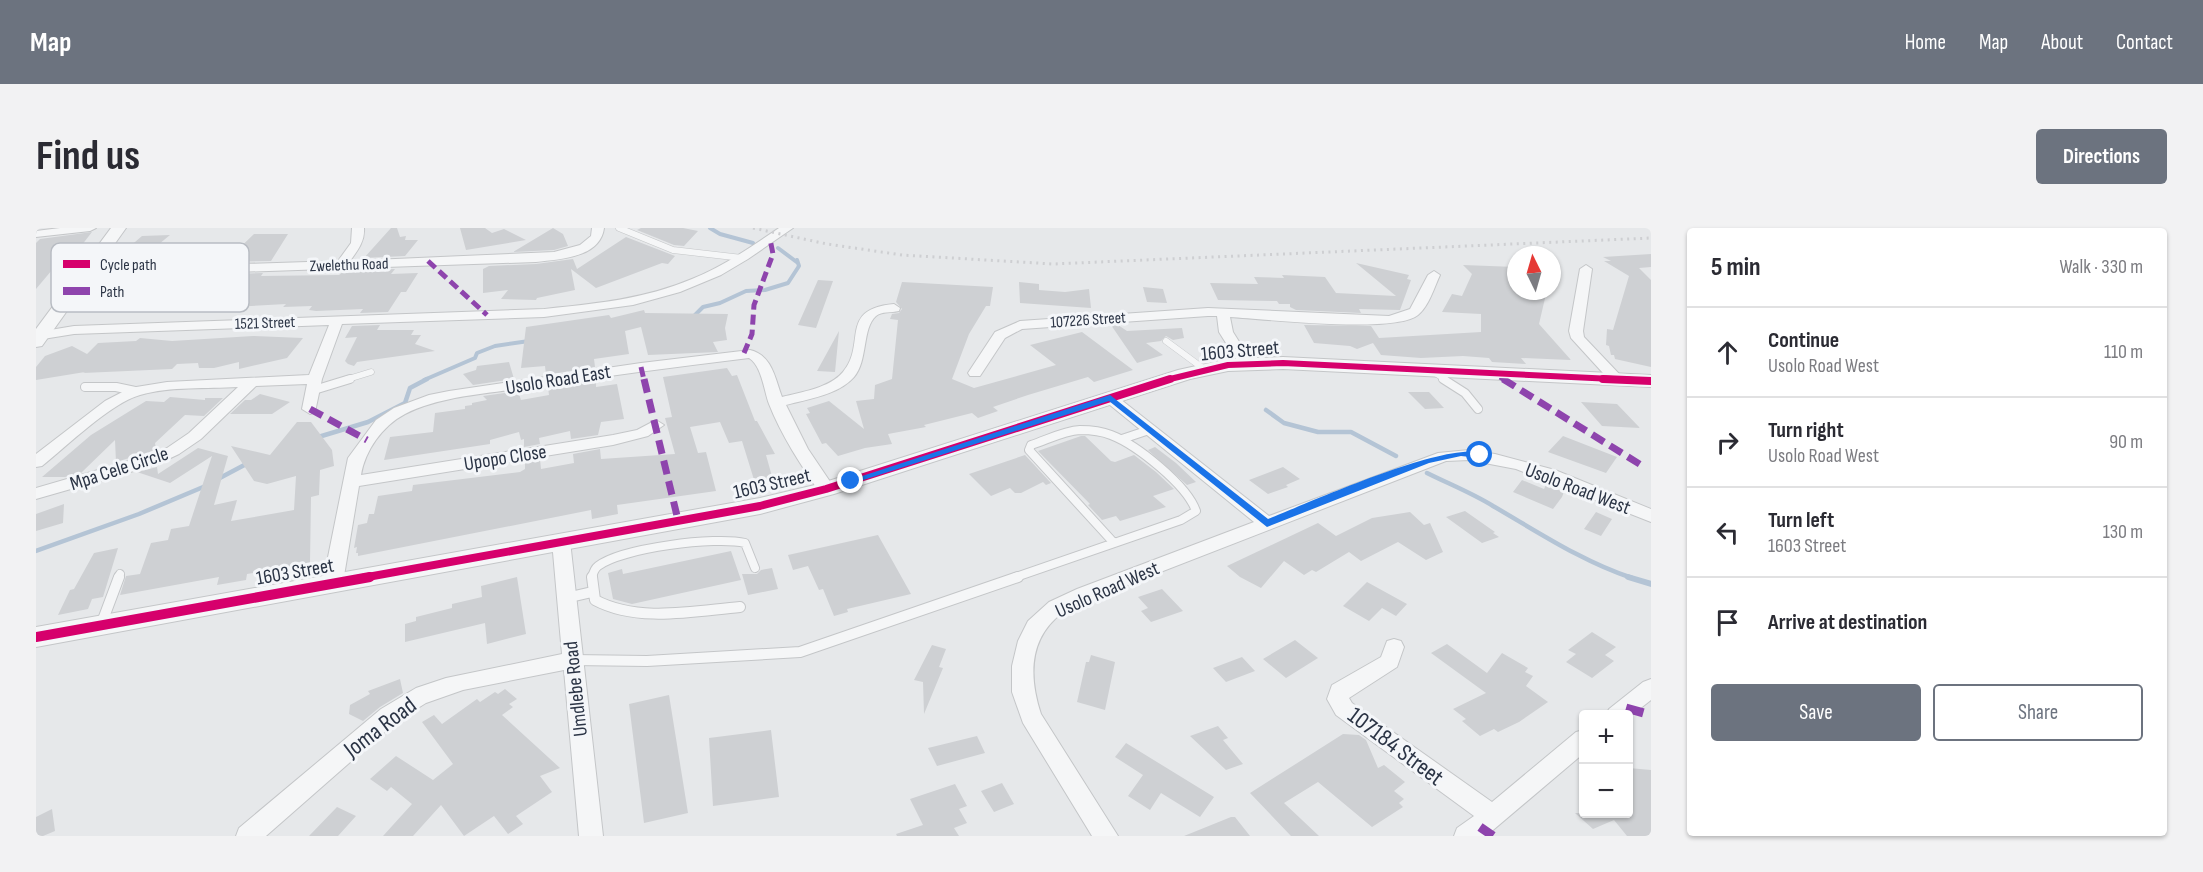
<!DOCTYPE html>
<html lang="en">
<head>
<meta charset="utf-8">
<style>
  :root { --surface:#fff; --page:#f2f2f3; --text:#2b2b33; --muted:#7c7c81; --line:#e1e1e2; --accent:#6c737f }
  body { margin:0; font-family:"Sofia Sans Condensed",sans-serif; background:var(--page); color:var(--text) }
  .controls { position:absolute; right:18px; bottom:18px; display:grid; overflow:hidden; border-radius:6px; box-shadow:0 2px 4px #0004 }
  .controls button { width:54px; height:54px; display:grid; place-items:center; padding:0; border:0; border-bottom:2px solid var(--line); background:var(--surface); color:var(--text); font:30px sans-serif }
  .compass { position:absolute; left:1471px; top:18px; width:54px; height:54px; border-radius:50%; background:var(--surface); box-shadow:0 2px 4px #0004; rotate:355deg }
  .stop { position:absolute; width:18px; height:18px; margin:-14px; border:4px solid #1a73e8; border-radius:50%; background:#fff }
  .stop.end { background:#1a73e8; border-color:#fff; box-shadow:0 2px 6px #0008 }
  .list { margin:0; padding:0; list-style:none }
  h2 { display:flex; justify-content:space-between; align-items:center; height:78px; margin:0; padding:0 24px; font-size:26px }
  h2 small { font-size:20px; font-weight:400; color:var(--muted) }
  .list li { display:grid; grid-template-columns:39px 1fr auto; gap:18px; align-items:center; box-sizing:border-box; height:90px; padding:0 24px; border-top:2px solid var(--line) }
  .list b { display:block; font-size:22px; white-space:nowrap }
  .list p { margin:0; font-size:20px; white-space:nowrap; color:var(--muted) }
  .list em { font-size:20px; font-style:normal; color:var(--muted) }
  .actions { display:flex; gap:12px; padding:18px 24px }
  .actions a { flex:1; padding:14px 0; border:2px solid var(--accent); border-radius:6px; text-align:center; font-size:21px; color:var(--accent) }
  .actions .main { background:var(--accent); color:#fff }
  .icon { flex:none; width:33px; height:33px; fill:none; stroke:currentColor; stroke-width:2; stroke-linecap:round; stroke-linejoin:round }
  .map { position:relative; flex:none; width:1615px; height:608px; overflow:hidden; border-radius:6px }
  header { display:flex; align-items:center; gap:36px; box-sizing:border-box; height:84px; padding:0 30px; background:var(--accent); color:#fff }
  header strong { font-size:28px }
  nav { display:flex; gap:33px; margin-inline-start:auto; font-size:21px }
  .intro { display:flex; align-items:center; justify-content:space-between; box-sizing:border-box; height:144px; padding:0 36px }
  h1 { margin:0; font-size:42px }
  .button { padding:15px 27px; border-radius:6px; background:var(--accent); color:#fff; font-size:21px; font-weight:700 }
  main { display:flex; gap:36px; padding:0 36px }
  aside { flex:1; background:var(--surface); border-radius:6px; box-shadow:0 2px 4px #0004 }
  .map>svg:first-child { display:block }
  .lines { fill:none; stroke-linecap:round; stroke-linejoin:round }
  .stream-far2 { stroke:#b4c4d5; stroke-width:4 }
  .stream-far1 { stroke:#b4c4d5; stroke-width:4.5 }
  .stream { stroke:#b4c4d5; stroke-width:6 }
  .building { fill:#ced0d3 }
  .service-far2-casing { stroke:#c4c6c8; stroke-width:7 }
  .service-far1-casing { stroke:#c4c6c8; stroke-width:10 }
  .service-casing { stroke:#c4c6c8; stroke-width:12 }
  .minor-casing { stroke:#c4c6c8; stroke-width:2 }
  .tertiary-casing { stroke:#c4c6c8; stroke-width:2 }
  .service-far2 { stroke:#f5f6f7; stroke-width:6 }
  .service-far1 { stroke:#f5f6f7; stroke-width:8 }
  .service { stroke:#f5f6f7; stroke-width:10 }
  .minor { fill:#f5f6f7; fill-rule:evenodd }
  .tertiary { fill:#f5f6f7; fill-rule:evenodd }
  .rail { stroke:#cecfd2; stroke-width:3; stroke-dasharray:2 4.5; stroke-linecap:butt }
  .quiet-far2 { stroke:#8e44ad; stroke-width:5; stroke-dasharray:10 5; stroke-linecap:butt }
  .quiet-far1 { stroke:#8e44ad; stroke-width:7; stroke-dasharray:14 7; stroke-linecap:butt }
  .quiet { stroke:#8e44ad; stroke-width:9; stroke-dasharray:18 9; stroke-linecap:butt }
  .cycleway-far2-casing { stroke:#f4f6f9; stroke-width:9 }
  .cycleway-far1-casing { stroke:#f4f6f9; stroke-width:12 }
  .cycleway-casing { stroke:#f4f6f9; stroke-width:14 }
  .cycleway-far2 { stroke:#d6006c; stroke-width:6 }
  .cycleway-far1 { stroke:#d6006c; stroke-width:8 }
  .cycleway { stroke:#d6006c; stroke-width:10 }
  .route { fill:#1a73e8 }
  .labels { text-anchor:middle; stroke-width:6; stroke-linejoin:round; paint-order:stroke }
  .far-street-label { font-size:16px; fill:#2b3445; stroke:#f4f6f9 }
  .street-label { font-size:20px; fill:#2b3445; stroke:#f4f6f9 }
  .near-street-label { font-size:24px; fill:#2b3445; stroke:#f4f6f9 }
  .key { fill:#f4f6f9; stroke:#b8bcc3; stroke-width:1.5 }
  .key-label { font-size:16px; fill:#2b3445 }
</style>
</head>
<body>
<header>
<strong>Map</strong>
<nav><a>Home</a><a>Map</a><a>About</a><a>Contact</a></nav>
</header>
<div class="intro"><h1>Find us</h1><a class="button">Directions</a></div>
<main>
<div class="map">
<svg width="1615" height="608" viewBox="0 0 1615 608">
  <rect width="100%" height="100%" fill="#e6e8ea"/>
  <g class="lines">
    <path class="stream-far2" d="M674,0L684,6L717,15
      M742,20L762,35
      M658,88L667,79L684,75L710,63L729,62L752,55L763,38L761,32
      M388,152L439,130L441,125L459,118L493,113"/>
    <path class="stream-far1" d="M1230,182L1248,195L1282,204H1315L1360,228
      M279,210L332,194L369,175L374,160L391,151
      M1391,245C1413,256 1436,265 1457,278C1502,304 1547,334 1596,350
      M180,252L214,234
      M0,323L103,286L172,257"/>
    <path class="stream" d="M1592,349L1615,356"/>
  </g>
  <path class="building" d="M355,0H361L364,9L370,8L369,12H382L369,28L328,30Z
    M424,0H449L456,5L468,1L490,12L430,22Z
    M517,0L527,6L532,18L518,22L477,24Z
    M605,0H647L662,3L648,18L638,17L601,2Z
    M56,4L28,40L16,42L0,61V15L4,11Z
    M218,6H252L235,33L189,34Z
    M134,7L117,21L153,20L151,22H155L140,36L71,38L106,8Z
    M590,9L639,28L632,36L626,35L560,60L535,41L539,62L501,70L500,72L465,71L472,62L447,65V41L453,38L500,36L537,31L541,41Z
    M1615,26V39L1603,40L1615,52V139L1579,131L1578,127H1575L1573,118L1570,117L1571,101L1577,102L1593,48L1568,33H1575L1567,29Z
    M1320,35L1373,47L1371,51L1375,52L1364,82L1323,81L1325,85L1260,82L1254,79V76H1243L1241,73L1182,72L1174,55L1222,56L1218,49L1248,50L1246,47L1289,49L1300,65L1360,68Z
    M1427,37L1480,39V63L1510,66L1503,96L1535,132L1485,130L1490,136L1456,134L1453,130L1427,128L1385,130L1345,127L1337,115L1321,121L1314,118L1278,115L1268,97L1335,98L1343,110L1445,104V86L1406,84L1416,66L1426,68L1436,46Z
    M359,41L355,46L382,45L370,64H365L352,84L324,85L327,81L280,83L273,82L276,78L247,79L250,76L178,80L192,65L150,67L129,81H52L80,61L52,64L62,51L126,49L123,52L167,51L170,47L227,45L225,48L303,47L308,43Z
    M782,52L797,53L780,100L762,97Z
    M866,54L957,59L954,78H950L933,106L916,151L938,160L1020,137L994,117L1046,104L1097,142L1058,154L1052,149L992,167L957,179L962,183L942,190L936,185L888,197L890,199L852,206L856,216L829,220L802,228L790,215L786,216L770,186L774,185L771,180L793,173L828,201L820,173L838,171L839,157L856,151L862,92L854,91L856,86L863,85L866,81L860,74Z
    M983,54L1003,56V62L1029,64L1053,61L1055,80L984,75Z
    M1107,59L1127,61L1131,75L1111,74Z
    M608,82L609,85L692,86L689,100L691,112L677,114L682,124L612,127L605,99L589,103L593,126L558,131L559,139L510,147L509,138L485,140L490,99L573,87L575,90Z
    M344,97L341,102H378L375,107H385L379,116L399,123L321,134L318,138L312,136L309,133L321,109L309,110L316,98Z
    M1075,97H1082L1091,103L1146,100L1148,110L1137,112L1130,108L1125,113L1110,115L1127,127L1101,135Z
    M803,103L799,144L781,143Z
    M217,108L267,110L251,130L203,141V134L178,140H163L162,135L141,136L136,141L47,145L49,144L0,152V139L9,128L36,118L51,126L62,115L100,113L104,110L136,113Z
    M473,134L478,151L437,157L427,146L440,142L441,138Z
    M691,140L696,148L701,147L719,193H721L739,226L730,227L737,252L719,255L706,213L693,215L684,194L654,199L662,225L670,224L680,263L581,277L582,286L556,291L555,282L322,328V325H320L321,319L318,320L322,297L331,295L333,286H338L342,268L376,263L377,257L484,244L489,241V233L504,231L505,241L538,235L537,226L564,221L565,231L639,226L629,190L636,189L627,149Z
    M560,152V159L581,156L588,191L565,194L562,207L535,211L534,203L503,210L504,216L488,219V211L485,212L483,204L454,212V216L348,232L354,209L397,204L399,185L429,181V178L436,177V175L451,172L447,168L482,163L485,172L513,167L512,159Z
    M1372,164H1393L1408,180L1389,181Z
    M224,166L254,174L236,186H194L209,172H215Z
    M134,169L169,172V170H187L168,188L149,187L119,215L120,222L80,234L79,212L45,245L29,249H6L55,207L110,173L128,174Z
    M1545,174L1581,176L1604,200L1566,198Z
    M261,194H275L296,222L298,238L284,242L283,267L275,269L274,335L211,346L210,352L181,357L183,349L84,367L90,348L104,346L115,315L132,312L135,301L153,298L176,228L134,255L101,244L121,239L122,246L162,220L192,228L178,277L201,272L195,293L258,282L260,248L231,256L218,253L195,218L234,227Z
    M1045,208H1049L1075,233L1079,234L1098,227L1120,244L1138,261L1117,268L1130,279L1084,293L1080,288L1066,292L1052,277L1054,276L1002,223Z
    M1527,208L1581,229L1570,245L1512,224Z
    M1119,219L1140,235L1160,254L1151,257L1112,222Z
    M989,227L1015,255L1010,257L1007,254L985,265H979L974,260L955,268L933,246Z
    M1247,239L1264,251L1250,257L1252,259L1232,266L1213,252Z
    M1486,252L1508,261L1510,257L1528,264L1526,269L1517,281L1477,264Z
    M28,276L27,295L0,303V286Z
    M1429,283L1459,304L1457,305L1463,309L1446,315L1410,289Z
    M1374,284L1388,297L1394,295L1407,324L1390,332L1362,314L1325,333L1313,324L1280,344L1276,342L1268,347L1248,333L1225,360L1204,349L1191,338L1282,295L1300,308L1336,290Z
    M1560,284L1576,291L1565,308L1548,301Z
    M842,307L875,366L811,381L812,384L798,388L787,361L783,362L772,338L757,342L752,327Z
    M82,320L67,369L56,371L52,381L22,387L34,362L38,361L58,325Z
    M695,323L705,352L596,376L577,371L572,345L586,341L587,346Z
    M736,340L742,361L712,367L706,346H721L725,342Z
    M481,349L490,406L451,416L449,395L369,414V396L380,393V389L416,380V376L446,369L445,358Z
    M1331,354L1371,376L1360,388L1346,380L1333,393L1307,378Z
    M1126,361L1147,383L1115,394L1105,383L1112,380L1102,369Z
    M1556,404L1580,419L1569,427L1578,433L1556,450L1530,434L1540,426L1532,422Z
    M1259,412L1282,430L1250,450L1227,431Z
    M1411,416L1451,445L1466,425L1492,440L1489,444L1497,448L1490,458L1512,474L1483,494L1462,504L1458,501L1444,508L1426,493L1430,491L1417,481L1450,465L1395,425Z
    M896,417L910,421L903,439L907,440L888,486L887,454L878,452Z
    M1055,427L1079,434L1069,482L1041,474L1050,434H1053Z
    M1206,429L1219,443L1190,454L1177,440Z
    M364,451L367,465L344,479L327,493L313,486L314,477L334,466L332,463Z
    M469,461L481,471L473,476L477,479L466,487L524,540L504,548L516,564L480,588L487,596L472,606L458,588L428,608L405,577L377,608H347L376,576L355,559L351,563L334,551L360,528L397,552L417,536L386,494L398,487L406,496L441,471L444,474L459,464L462,466Z
    M633,467L652,585L608,595L593,476Z
    M1182,498L1192,510L1187,512L1207,536L1190,542L1154,508Z
    M735,502L743,569L677,578L673,510Z
    M1307,506L1323,507L1330,512L1342,540L1348,537L1369,554L1358,563L1368,571L1363,575L1367,579L1336,599L1282,554L1248,575L1283,608H1255L1214,565Z
    M941,508L949,525L901,538L892,520Z
    M1090,515L1178,569L1164,589L1125,565L1114,582L1092,568L1107,547L1079,529Z
    M1593,540L1615,542V608H1591L1578,592L1557,601L1539,585H1593Z
    M966,555L978,576L958,584L945,563Z
    M919,556L931,578L923,581L931,595L918,600L923,608H861L860,606L887,597L874,571Z
    M301,579L320,588L302,608H273Z
    M16,581L19,603L7,608H0V589Z
    M1195,589H1199L1214,608H1148Z"/>
  <g class="lines">
    <g class="service-far2-casing">
      <path id="service-far2" d="M583,0L637,22L706,30
        M1130,113L1168,141
        M1398,144L1410,152
        M309,152L335,144"/>
    </g>
    <g class="service-far1-casing">
      <path id="service-far1" d="M1407,151L1429,165L1442,181
        M49,159H80L99,163
        M278,162L314,151
        M1086,211L1113,202
        M82,350L84,346
        M556,350C557,345 558,341 562,338C585,320 680,308 709,315L719,340
        M977,350L1145,292L1160,283C1151,257 1101,217 1075,207C1065,203 1054,202 1044,202C1027,203 1011,212 995,217L993,222L1078,315"/>
    </g>
    <g class="service-casing">
      <path id="service" d="M556,349L559,372C602,395 658,383 704,379
        M530,370L556,364
        M65,397L83,349
        M536,432L611,433L764,424L982,349"/>
    </g>
    <g class="minor-casing">
      <path id="minor" d="M24,0H60L54,3L0,9V3Z
        M316,0H328C329,13 322,22 314,33L518,24L544,17L555,8L556,0H568C564,30 524,31 500,34L50,49L44,45L50,41L302,33L315,15Z
        M743,0H757L712,31L685,47L644,64L597,77L508,89L306,96L286,151L279,184L274,186L266,181L271,156L220,158L165,211L143,226L122,236L0,271V260L110,228L131,220L153,205L202,159C171,161 135,158 104,167C75,175 31,218 6,238L0,239V226L69,173L94,160L131,154L273,147L293,97L38,106L7,111L0,107L2,104L38,98L508,81C558,76 609,71 656,51C688,38 715,19 743,0Z
        M1550,37L1556,41L1547,103L1548,109L1587,150L1589,153L1587,156H1577L1535,110L1533,103L1544,41Z
        M1398,43L1404,47C1398,60 1393,78 1382,87C1359,106 1229,91 1194,89L1197,104L1217,136L1210,140L1205,139L1183,104L1181,88H1172L986,101L969,110L944,148H934L932,145L959,104L984,93L1172,80L1353,88L1374,81L1392,47Z
        M858,76L864,80L863,83C855,85 846,83 840,88C826,100 832,133 818,149C802,167 772,171 750,177L772,221L799,261L796,265H784C765,237 745,207 733,176C728,163 726,138 713,130C638,139 564,149 489,160C450,166 405,168 369,186C346,198 329,223 325,247L577,207L601,202L620,192L628,197L612,208L577,217L323,258L307,354L304,359L297,361L290,359L287,354L312,230L340,192L358,180L393,167L413,163L605,135L714,122C736,127 739,150 746,169C765,164 794,160 807,144C831,116 802,81 858,76Z
        M1074,166L1079,167L1233,288L1402,225L1433,222L1459,226L1519,242L1615,281V294L1480,241L1433,232L1410,233L1055,371C1045,375 1034,379 1026,385C992,411 993,449 1005,486L1082,608H1056L987,495L976,464V438L982,413L992,393L1013,374L1041,361L1218,294L1069,173L1067,170L1069,167Z
        M525,307L531,309L534,313L567,608H543L528,442L427,462L390,475L361,493L230,608H200L203,600L345,481L380,460L410,450L526,426L516,313L519,309Z
        M1358,411L1365,413L1368,419L1361,439L1313,470L1316,475L1456,574L1540,504L1548,502V525L1450,608H1418L1421,600L1438,588L1300,487L1291,471L1296,457L1345,429L1351,413Z
        M1615,451V472L1592,490V487H1570L1573,481L1607,454Z"/>
    </g>
    <g class="tertiary-casing">
      <path id="tertiary" d="M75,0H90L6,118L0,119V101Z
        M1247,129L1615,147V159L1247,141L1192,143L1154,151L798,266L724,286L0,419V399L724,270L783,256L1142,142L1192,131Z"/>
    </g>
    <use href="#service-far2" class="service-far2"/>
    <use href="#service-far1" class="service-far1"/>
    <use href="#service" class="service"/>
    <use href="#minor" class="minor"/>
    <use href="#tertiary" class="tertiary"/>
    <path class="rail" d="M717,0L791,16L866,27L1017,36L1615,10"/>
    <path class="quiet-far2" d="M392,33L451,87
      M708,125L716,106L718,77L737,26L734,11
      M605,139L608,152
      M1464,149L1469,152"/>
    <path class="quiet-far1" d="M608,151L642,292
      M1467,151L1605,237
      M274,181L331,212"/>
    <path class="quiet" d="M1590,480L1615,487
      M1444,599L1457,608"/>
    <g class="cycleway-far2-casing">
      <path id="cycleway-far2" d="M1130,152L1192,137L1247,135L1598,152"/>
    </g>
    <g class="cycleway-far1-casing">
      <path id="cycleway-far1" d="M1567,151L1615,153
        M326,350L724,278L790,261L1134,151"/>
    </g>
    <g class="cycleway-casing">
      <path id="cycleway" d="M0,409L334,349"/>
    </g>
    <use href="#cycleway-far2" class="cycleway-far2"/>
    <use href="#cycleway-far1" class="cycleway-far1"/>
    <use href="#cycleway" class="cycleway"/>
  </g>
  <path class="route" d="M1074,167L1232,291C1268,277 1420,208 1448,227L1444,230L1425,228L1393,235L1231,299L1073,173L818,255L811,253Z"/>
  <g class="labels">
    <g class="far-street-label">
      <text transform="translate(313 36) rotate(-2)" y="6">Zwelethu Road</text>
      <text transform="translate(1052 91) rotate(-4)" y="6">107226 Street</text>
      <text transform="translate(229 94) rotate(-2)" y="6">1521 Street</text>
    </g>
    <g class="street-label">
      <text transform="translate(1204 122) rotate(-5)" y="7">1603 Street</text>
      <text transform="translate(522 151) rotate(-9)" y="7">Usolo Road East</text>
      <text transform="translate(469 229) rotate(-9)" y="7">Upopo Close</text>
      <text transform="translate(83 240) rotate(-18)" y="7">Mpa Cele Circle</text>
      <text transform="translate(736 255) rotate(-13)" y="7">1603 Street</text>
      <text transform="translate(1542 260) rotate(21)" y="7">Usolo Road West</text>
      <text transform="translate(259 343) rotate(-10)" y="7">1603 Street</text>
      <text transform="translate(1071 361) rotate(-24)" y="7">Usolo Road West</text>
      <text transform="translate(539 461) rotate(-96)" y="7">Umdlebe Road</text>
    </g>
    <g class="near-street-label">
      <text transform="translate(344 499) rotate(-37)" y="8">Joma Road</text>
      <text transform="translate(1360 518) rotate(37)" y="8">107184 Street</text>
    </g>
  </g>
  <rect x="15" y="15" width="198" height="69" rx="9" class="key"/>
  <rect x="27" y="32" width="27" height="8" fill="#d6006c"/>
  <rect x="27" y="59" width="27" height="8" fill="#8e44ad"/>
  <g class="key-label">
    <text x="64" y="42">Cycle path</text>
    <text x="64" y="69">Path</text>
  </g>
</svg>
<div class="controls">
<button>+</button>
<button>−</button>
</div>
<svg class="compass" viewBox="-18 -18 36 36"><path d="M0-13l5 13h-10z" fill="#e53935"/><path d="M0 13l5-13h-10z" fill="#7c7c81"/></svg>
<div class="stop" style="left:1444px;top:227px"></div>
<div class="stop end" style="left:815px;top:253px"></div>
</div>
<aside>
<h2>5 min<small>Walk · 330 m</small></h2>
<ul class="list">
<li><svg class="icon" aria-label="ahead" viewBox="0 0 24 24"><path d="M12 20V5M6 11l6-6 6 6"/></svg><div><b>Continue</b><p>Usolo Road West</p></div><em>110 m</em></li>
<li><svg class="icon" aria-label="right" viewBox="0 0 24 24"><path d="M7 20v-9h11M14 6l5 5-5 5"/></svg><div><b>Turn right</b><p>Usolo Road West</p></div><em>90 m</em></li>
<li><svg class="icon" aria-label="left" viewBox="0 0 24 24"><path d="M17 20v-9H6M10 6l-5 5 5 5"/></svg><div><b>Turn left</b><p>1603 Street</p></div><em>130 m</em></li>
<li><svg class="icon" aria-label="arrive" viewBox="0 0 24 24"><path d="M6 21V4h12l-3 4 3 4H6"/></svg><div><b>Arrive at destination</b></div></li>
</ul>
<div class="actions"><a class="main">Save</a><a>Share</a></div>
</aside>
</main>
</body>
</html>
